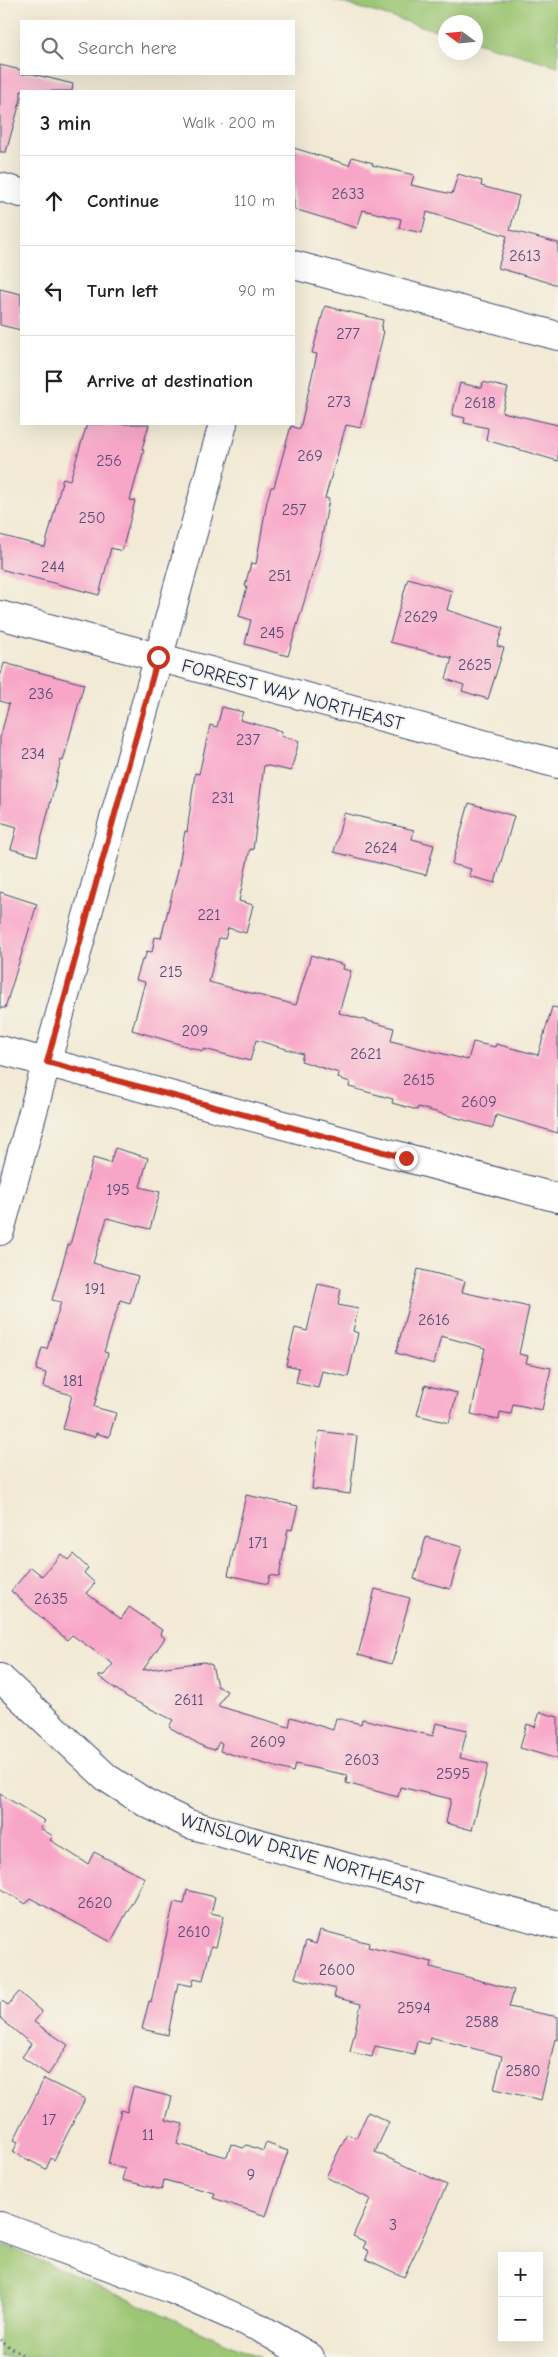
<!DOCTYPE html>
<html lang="en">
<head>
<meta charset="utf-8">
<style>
  :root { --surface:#fff; --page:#f2f2f2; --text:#202124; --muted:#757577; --line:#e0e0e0 }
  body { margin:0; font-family:"Comic Neue",sans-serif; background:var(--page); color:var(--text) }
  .controls { position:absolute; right:15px; bottom:15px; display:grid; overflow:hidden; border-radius:0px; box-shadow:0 5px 20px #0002 }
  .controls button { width:45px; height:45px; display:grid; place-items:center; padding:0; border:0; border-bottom:1px solid var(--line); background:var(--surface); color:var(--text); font:25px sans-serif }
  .compass { position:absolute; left:438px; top:15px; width:45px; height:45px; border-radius:50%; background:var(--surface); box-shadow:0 5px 20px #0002; rotate:285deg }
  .stop { position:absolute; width:15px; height:15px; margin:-11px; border:4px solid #c8321e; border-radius:50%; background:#fff }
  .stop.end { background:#c8321e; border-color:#fff; box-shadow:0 1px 5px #0008 }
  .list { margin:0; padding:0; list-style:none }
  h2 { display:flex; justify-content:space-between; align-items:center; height:65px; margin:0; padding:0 20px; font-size:21px }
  h2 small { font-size:16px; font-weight:400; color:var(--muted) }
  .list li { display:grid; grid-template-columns:32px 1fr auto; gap:15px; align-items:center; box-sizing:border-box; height:90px; padding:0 20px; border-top:1px solid var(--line) }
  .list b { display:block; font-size:19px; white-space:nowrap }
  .list em { font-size:16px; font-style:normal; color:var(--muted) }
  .icon { flex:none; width:28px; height:28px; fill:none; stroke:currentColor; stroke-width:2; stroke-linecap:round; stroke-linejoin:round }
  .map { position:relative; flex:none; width:558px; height:2357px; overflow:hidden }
  .search { position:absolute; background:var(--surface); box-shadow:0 5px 20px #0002; left:20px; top:20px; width:275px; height:55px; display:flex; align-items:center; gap:12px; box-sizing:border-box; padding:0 18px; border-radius:0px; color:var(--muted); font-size:19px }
  .panel { position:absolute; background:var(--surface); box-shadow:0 5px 20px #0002; left:20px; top:90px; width:275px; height:335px; border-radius:0px }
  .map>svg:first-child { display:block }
  .green { fill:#9cc673; stroke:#5c7a68 }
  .building { fill:#f8a6c8 }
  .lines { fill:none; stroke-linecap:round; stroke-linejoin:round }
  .minor-casing { stroke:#3b4b70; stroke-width:30 }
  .path { stroke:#3b4b70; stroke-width:3; stroke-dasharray:1 4; stroke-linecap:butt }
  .minor { stroke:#fff; stroke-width:28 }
  .route { stroke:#c8321e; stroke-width:6 }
  .labels { text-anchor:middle; stroke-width:4; stroke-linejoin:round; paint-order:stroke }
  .number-label { font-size:16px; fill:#524d78 }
  .street-label { font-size:19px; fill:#1b2f5e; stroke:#f7f3e8 }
</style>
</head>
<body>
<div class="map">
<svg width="558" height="2357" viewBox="0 0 558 2357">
  <rect width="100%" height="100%" fill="#f7f3e8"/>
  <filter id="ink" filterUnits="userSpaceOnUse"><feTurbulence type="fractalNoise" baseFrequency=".02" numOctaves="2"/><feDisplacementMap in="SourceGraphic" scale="10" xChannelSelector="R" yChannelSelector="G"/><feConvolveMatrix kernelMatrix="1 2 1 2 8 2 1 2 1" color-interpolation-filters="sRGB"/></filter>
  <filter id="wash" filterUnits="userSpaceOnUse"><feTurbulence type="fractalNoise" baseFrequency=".0096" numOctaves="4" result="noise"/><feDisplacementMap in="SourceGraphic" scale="20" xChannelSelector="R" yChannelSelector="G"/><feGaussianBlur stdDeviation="1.12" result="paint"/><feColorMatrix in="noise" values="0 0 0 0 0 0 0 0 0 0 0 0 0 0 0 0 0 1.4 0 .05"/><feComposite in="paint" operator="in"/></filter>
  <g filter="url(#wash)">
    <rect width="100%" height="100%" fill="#f2ead5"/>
    <path class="green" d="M333,0H558V66L476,42V22H446L445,33Z
      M0,2243L259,2357H0Z"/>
    <g id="blocks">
      <path class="building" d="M0,65L21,70V74H33L73,84L72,91H21V99L6,152H0Z
        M294,148L349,165L352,157L373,163L372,165L414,175L411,185L452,194L458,174L482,181L481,186L519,196L510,230L558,243V285L498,268L507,236L427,212L422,233L399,228L401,219L363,210L357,228L294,209Z
        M0,289L21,294V330L0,325Z
        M325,306L383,320L381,330L384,331L361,428L346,425L325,498L329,499L320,548L288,656L245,644L251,620L239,616L247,587L245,586L251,563L256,564L267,501L271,487H274L291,426L300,429L317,354L312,353Z
        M483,382L508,388L502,412L558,425V461L486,440L488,428L464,423L465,418L452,415L460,383L482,388Z
        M87,424H149L142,449L144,450L130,500L135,501L122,551L111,548L99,595L0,569V535L45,547L63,478L70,480Z
        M408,578L452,591L447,610L503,628L497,646L504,648L488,699L462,691L464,685L446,679L452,658L390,642Z
        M4,663L84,684L63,761L61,760L37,856L11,849L17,827L0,822V738L9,704L0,701V678Z
        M222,707L243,712L240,720L282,731L281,736L299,741L291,771L264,765L253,850L250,849L239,901L253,905L246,933L228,928L225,939L219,938L209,982L296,1005L311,955L344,965L343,969L351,971L339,1013L394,1028L391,1041L468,1060L473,1042L495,1047L496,1044L538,1055L552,1007L558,1008V1133L496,1115L493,1128L418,1107L417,1110L392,1103L393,1099L349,1087L350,1082L338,1078L339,1073L301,1061L303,1054L256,1040L250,1061L204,1049L203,1051L132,1030L145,982L136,980L142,960H144L147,951L152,952L155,937L161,938L178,870L185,831L187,832L195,773L199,774L210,725L217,727Z
        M469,803L514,816L495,883L469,876L471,869L452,864Z
        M344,813L414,830L412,839L434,845L426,875L334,852Z
        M0,892L37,904L5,1008H0Z
        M115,1148L148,1158L140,1187L160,1192L150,1229L107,1218L93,1263L138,1276L130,1303L120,1300L104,1352L108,1353L94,1407L116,1413L109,1437L96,1433L95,1437L63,1429L72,1395L43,1387L46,1373L36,1370L42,1348L47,1349L61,1302L52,1300L68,1245H70L93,1158L110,1163Z
        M418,1269L465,1281L462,1292L529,1307L519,1354L528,1356L526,1363L551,1368L542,1410L513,1404L511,1414L500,1412L499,1420L471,1414L485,1348L441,1336L434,1364L396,1353Z
        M318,1284L341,1289L338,1305L358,1309L353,1331L358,1333L348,1377L322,1371L318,1388L296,1383L299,1368L286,1365L295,1328L307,1331Z
        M425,1385L457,1393L449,1423L417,1415Z
        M319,1431L357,1436L350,1494L312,1489Z
        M246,1495L298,1506L292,1530L288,1529L279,1577L270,1575L268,1584L228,1575Z
        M426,1537L462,1547L450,1589L414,1579Z
        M61,1554L68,1560L73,1554L88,1568L84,1573L95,1583L86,1593L121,1619L129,1607L162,1630L160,1634L165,1638L143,1670L204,1662L212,1665L217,1686L227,1691L218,1706L289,1727L291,1717L333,1730L336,1718L361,1724L362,1719L433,1736L436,1723L467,1730L460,1758L488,1764L472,1830L446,1823L451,1799L400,1787L398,1797L346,1783L347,1775L295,1764L293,1772L220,1751L222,1743L219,1742L215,1750L204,1747L169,1727L173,1720L127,1697L98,1676L104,1675L113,1664L72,1635L67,1640L11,1591L31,1567L42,1576Z
        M375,1589L410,1598L392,1664L358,1655Z
        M540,1712L558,1717V1759L520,1748L527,1724L535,1727Z
        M0,1794L45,1821L40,1828L53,1836L50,1840L88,1864L94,1852L145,1878L111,1942L30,1898L26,1904L0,1888Z
        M187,1890L215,1897L211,1913L224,1916L216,1947L211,1946L203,1980L194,1978L192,1986L178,1983L168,2035L142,2029L149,2001L151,2002L174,1902L184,1904Z
        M320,1930L369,1943L368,1947L432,1962L431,1967L514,1990L509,2007L558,2017V2040L555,2039L541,2100L494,2089L502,2056L430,2037L429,2044L417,2041L414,2054L375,2046L372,2057L350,2052L361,2004L334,1997L336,1989L295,1978L306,1941L316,1944Z
        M19,1992L42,2012L34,2022L68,2045L48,2075L22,2057L31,2044L0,2018V2004L2,2001L8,2005Z
        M44,2079L85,2099L54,2160L51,2158L46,2169L13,2152L18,2142L14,2140Z
        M133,2087L172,2097L166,2120L183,2124L177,2144L227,2157L231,2144L243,2148L247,2145L263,2151L266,2143L288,2151L266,2216L213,2198L215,2193L164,2180L162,2190L122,2180L125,2169L108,2164L121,2110L127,2112Z
        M368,2112L389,2122L375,2152L447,2185L404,2277L366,2259L369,2251L363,2248L366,2242L353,2236L370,2199L326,2177L347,2134L356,2138Z"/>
    </g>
  </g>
  <g filter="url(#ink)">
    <use href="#blocks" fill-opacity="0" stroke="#3b4b70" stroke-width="1"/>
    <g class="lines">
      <g class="minor-casing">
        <path id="minor" d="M0,187L21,193
          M294,265L558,336
          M0,615L558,764
          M0,1050L558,1198
          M0,1231L223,424
          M0,1678L107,1778L146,1803L189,1824L558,1925
          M0,2226L171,2289L260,2328L310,2357"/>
      </g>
      <path class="path" d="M0,2340L26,2357"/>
      <use href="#minor" class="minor"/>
    </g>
  </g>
  <g class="lines" filter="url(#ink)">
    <path class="route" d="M158,657L47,1062L406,1158"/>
  </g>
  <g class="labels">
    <g class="number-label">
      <text x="348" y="199">2633</text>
      <text x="525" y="261">2613</text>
      <text x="348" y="339">277</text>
      <text x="339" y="407">273</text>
      <text x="480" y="408">2618</text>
      <text x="310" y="461">269</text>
      <text x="109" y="466">256</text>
      <text x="294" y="515">257</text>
      <text x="92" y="523">250</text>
      <text x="53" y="572">244</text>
      <text x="280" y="581">251</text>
      <text x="421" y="622">2629</text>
      <text x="272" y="638">245</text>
      <text x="475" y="670">2625</text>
      <text x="41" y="699">236</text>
      <text x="248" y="745">237</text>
      <text x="33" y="759">234</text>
      <text x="223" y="803">231</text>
      <text x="381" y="853">2624</text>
      <text x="209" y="920">221</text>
      <text x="171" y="977">215</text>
      <text x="195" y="1036">209</text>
      <text x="366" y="1059">2621</text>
      <text x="419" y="1085">2615</text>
      <text x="479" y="1107">2609</text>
      <text x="118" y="1195">195</text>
      <text x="95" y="1294">191</text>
      <text x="434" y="1325">2616</text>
      <text x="73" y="1386">181</text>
      <text x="258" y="1548">171</text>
      <text x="51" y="1604">2635</text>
      <text x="189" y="1705">2611</text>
      <text x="268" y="1747">2609</text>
      <text x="362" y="1765">2603</text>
      <text x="453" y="1779">2595</text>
      <text x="95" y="1908">2620</text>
      <text x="194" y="1937">2610</text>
      <text x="337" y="1975">2600</text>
      <text x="414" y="2013">2594</text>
      <text x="482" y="2027">2588</text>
      <text x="523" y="2076">2580</text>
      <text x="49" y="2125">17</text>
      <text x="148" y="2140">11</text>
      <text x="251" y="2180">9</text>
      <text x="393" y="2230">3</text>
    </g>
    <g class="street-label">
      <text transform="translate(293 694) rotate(15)" y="7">FORREST WAY NORTHEAST</text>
      <text transform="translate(302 1853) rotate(16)" y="7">WINSLOW DRIVE NORTHEAST</text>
    </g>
  </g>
</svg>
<div class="controls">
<button>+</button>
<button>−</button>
</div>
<svg class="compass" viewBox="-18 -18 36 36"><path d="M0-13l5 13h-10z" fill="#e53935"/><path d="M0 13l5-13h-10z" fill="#757577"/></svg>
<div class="stop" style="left:158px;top:657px"></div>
<div class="stop end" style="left:406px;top:1158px"></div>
<div class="search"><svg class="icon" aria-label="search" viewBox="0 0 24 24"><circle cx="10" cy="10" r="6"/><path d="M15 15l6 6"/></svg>Search here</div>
<section class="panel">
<h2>3 min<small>Walk · 200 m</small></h2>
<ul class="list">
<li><svg class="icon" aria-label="ahead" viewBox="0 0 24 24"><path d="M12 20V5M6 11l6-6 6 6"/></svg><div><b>Continue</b></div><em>110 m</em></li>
<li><svg class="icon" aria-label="left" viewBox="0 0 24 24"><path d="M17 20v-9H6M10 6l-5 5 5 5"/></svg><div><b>Turn left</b></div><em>90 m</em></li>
<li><svg class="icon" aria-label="arrive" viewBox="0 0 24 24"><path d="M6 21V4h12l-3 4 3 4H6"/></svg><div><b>Arrive at destination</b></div></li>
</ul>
</section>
</div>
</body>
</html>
